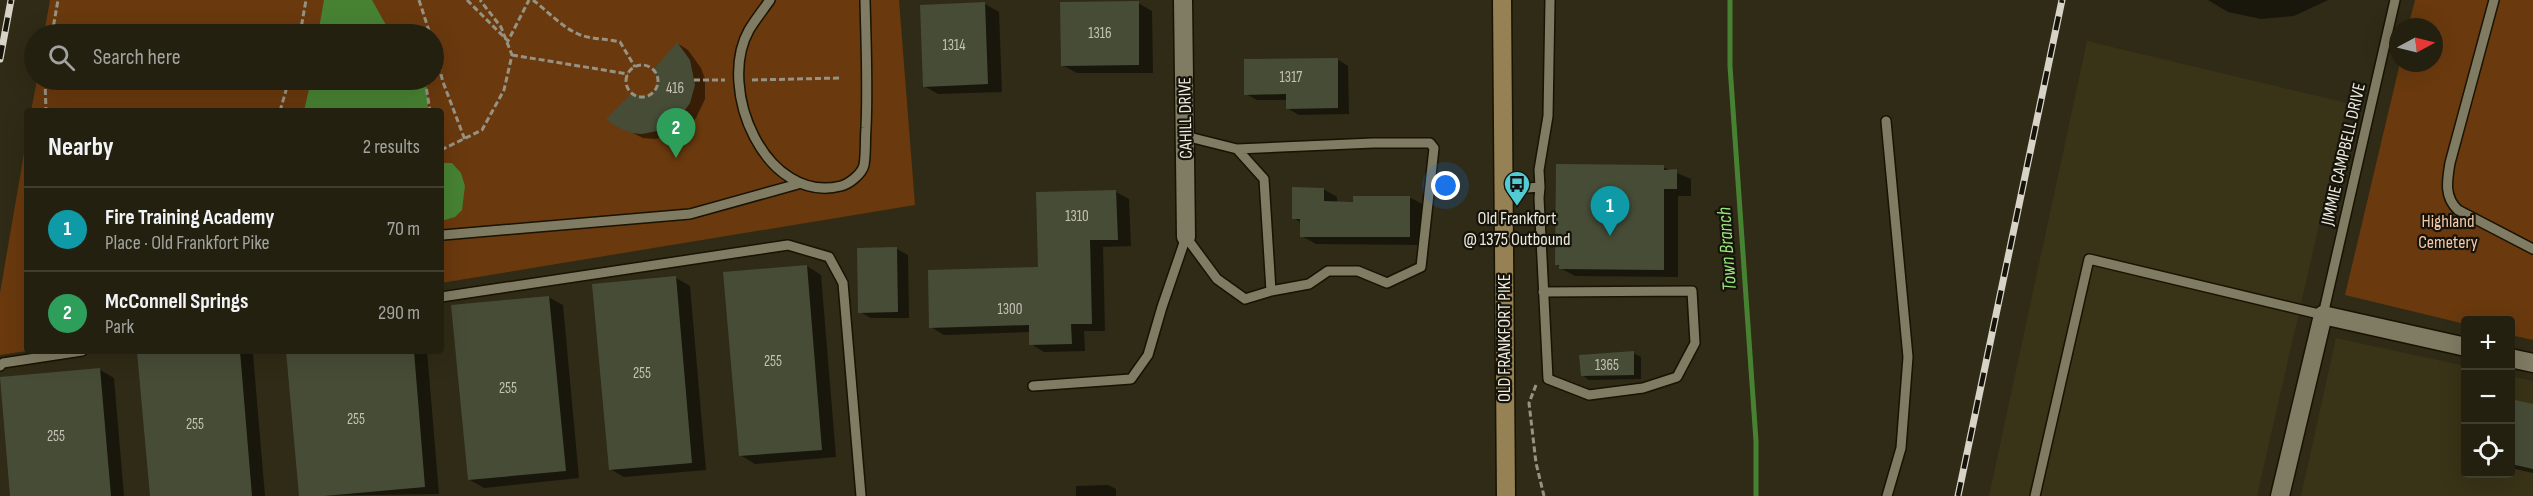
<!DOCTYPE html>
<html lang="en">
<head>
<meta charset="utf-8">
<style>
  :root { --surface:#232010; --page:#2f2d1e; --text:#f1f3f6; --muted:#a3a39f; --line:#403e30; --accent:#51ccd2 }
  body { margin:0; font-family:"Sofia Sans Condensed",sans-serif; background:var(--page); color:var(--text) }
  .controls { position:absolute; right:18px; bottom:18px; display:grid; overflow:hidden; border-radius:6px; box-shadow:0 6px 24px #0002 }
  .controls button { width:54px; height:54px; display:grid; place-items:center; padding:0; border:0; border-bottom:2px solid var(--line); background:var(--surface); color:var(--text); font:30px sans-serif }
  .compass { position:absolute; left:2389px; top:18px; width:54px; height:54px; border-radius:50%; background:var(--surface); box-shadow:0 6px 24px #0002; rotate:83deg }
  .you { position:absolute; left:1446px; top:186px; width:21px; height:21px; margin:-15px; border:4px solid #fff; border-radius:50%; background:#1a73e8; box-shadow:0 0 0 9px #1a73e833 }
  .badge { display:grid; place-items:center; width:39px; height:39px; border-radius:50%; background:var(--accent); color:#fff; font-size:20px; font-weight:700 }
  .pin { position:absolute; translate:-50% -50px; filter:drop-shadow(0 2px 3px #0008) }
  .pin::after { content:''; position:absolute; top:32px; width:21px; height:18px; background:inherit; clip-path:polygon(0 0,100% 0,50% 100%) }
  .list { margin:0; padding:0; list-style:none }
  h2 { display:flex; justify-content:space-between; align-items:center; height:78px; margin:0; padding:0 24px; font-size:26px }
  h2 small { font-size:20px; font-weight:400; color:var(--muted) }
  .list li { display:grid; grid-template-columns:39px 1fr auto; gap:18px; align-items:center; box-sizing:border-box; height:84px; padding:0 24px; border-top:2px solid var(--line) }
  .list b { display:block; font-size:22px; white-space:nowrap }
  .list p { margin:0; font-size:20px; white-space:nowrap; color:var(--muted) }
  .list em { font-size:20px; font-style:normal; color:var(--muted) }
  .icon { flex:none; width:33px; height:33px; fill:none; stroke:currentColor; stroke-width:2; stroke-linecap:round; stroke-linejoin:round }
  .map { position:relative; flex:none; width:2533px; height:496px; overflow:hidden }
  .search { position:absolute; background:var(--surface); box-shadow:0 6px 24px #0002; left:24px; top:24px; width:420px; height:66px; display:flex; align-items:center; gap:15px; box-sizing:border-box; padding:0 21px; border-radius:33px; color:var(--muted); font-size:22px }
  .panel { position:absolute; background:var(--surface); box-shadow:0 6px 24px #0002; left:24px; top:108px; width:420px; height:246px; border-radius:6px }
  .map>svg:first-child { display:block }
  .built { fill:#393317 }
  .green { fill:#6a390e }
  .water { fill:#478232 }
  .shadow { fill:#0007 }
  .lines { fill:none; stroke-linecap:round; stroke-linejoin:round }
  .stream { stroke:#478232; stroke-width:5 }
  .building { fill:#474c37 }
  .lane-casing { stroke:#181302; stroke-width:12 }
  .street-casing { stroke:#181302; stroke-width:21 }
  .secondary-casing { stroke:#181302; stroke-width:21 }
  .path { stroke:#969383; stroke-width:3; stroke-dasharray:6 3; stroke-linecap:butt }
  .lane { stroke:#807b63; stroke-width:9 }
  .street { stroke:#807b63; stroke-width:18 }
  .secondary { stroke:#958154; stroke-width:18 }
  .rail-casing { stroke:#d7d4c7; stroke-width:7 }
  .rail { stroke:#15130a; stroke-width:4.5; stroke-dasharray:14; stroke-linecap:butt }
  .labels { text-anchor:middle; stroke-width:4.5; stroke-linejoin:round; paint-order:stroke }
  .number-label { font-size:15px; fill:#c4c2b4 }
  .street-label { font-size:18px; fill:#edeade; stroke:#15130a }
  .poi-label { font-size:18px; fill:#edeade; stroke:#15130a }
  .park-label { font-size:18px; fill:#f4c9ac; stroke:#15130a }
  .water-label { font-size:20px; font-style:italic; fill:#98e67e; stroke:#15130a }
</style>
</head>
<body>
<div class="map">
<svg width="2533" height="496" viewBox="0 0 2533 496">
  <rect width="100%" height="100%" fill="#2f2b16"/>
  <path class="built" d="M2087,41L2347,103L2257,496H1989Z
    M2336,338L2465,366L2466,474H2510L2511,376L2533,381V496H2301Z"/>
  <path class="green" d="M50,0H899L915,205L441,283V111H31L37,80H434V34H44Z
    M2415,0H2533V340L2511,335L2510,320H2466L2465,324L2345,295L2400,63H2434V27H2408Z
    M27,136V351L0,355V293Z"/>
  <path class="water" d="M324,0H372L391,34H318Z
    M311,80H421L427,88L428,111H304Z
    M441,163H452L461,173L465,186L462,210L455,217L441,221Z"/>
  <path class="shadow" d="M2208,0H2328L2294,16L2261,19L2228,12Z
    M1138,3L1152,11L1153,73H1077L1062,65Z
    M985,4L999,12L1002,92L938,94L924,86Z
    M677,43L688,50L701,68L705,79V99L696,118L689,126L674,135L655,139L643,138L616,125L643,99L654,94Z
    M1337,59L1348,66L1349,114L1299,115L1287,108V100H1257L1246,94Z
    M1663,167L1691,179V196H1678V277L1575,276L1560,268L1557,264Z
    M1323,189L1337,197V203L1409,197L1424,205L1423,245L1316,244L1302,236V223L1293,218Z
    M1116,192L1129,199L1131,246L1103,247L1105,331H1084L1085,351L1044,352L1031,344L1030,332L944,335L931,327L1039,268Z
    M897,249L908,255L909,318H871L860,312Z
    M807,266L821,275L836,457L755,464L740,455Z
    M676,278L690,286L706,470L624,477L610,469Z
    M548,297L563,305L579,478L484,488L470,480Z
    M174,351H248L253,354L265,496H152Z
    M288,351H427L439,494L300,496Z
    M1633,353L1641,357V379L1589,380L1582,375Z
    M100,370L114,378L124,496H12Z
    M2510,401L2533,406V473L2510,468Z
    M1108,485L1116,489V496H1076V486Z"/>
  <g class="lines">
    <path class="stream" d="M1730,0V66L1756,441V496"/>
  </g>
  <path class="building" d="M1139,1V65L1061,66L1060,2Z
    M985,2L988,84L923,87L920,5Z
    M677,42L690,60L695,85L690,103L678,120L662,130L642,134L631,133L615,126L606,119L632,93L643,97L653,93L658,83L654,69Z
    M1338,58V108L1286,109V94L1244,95V59Z
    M1556,164L1664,165V170L1677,169V189H1664V270L1559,269V265H1555Z
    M1292,187L1324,188V201L1353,202V196H1410V237H1300V219H1292Z
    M1116,190L1118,240H1090L1092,324H1071L1072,344L1029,345V325L929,328L928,270L1038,267L1036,192Z
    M897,247L898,312L858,313L857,248Z
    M807,265L822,450L739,456L723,272Z
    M676,276L692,463L609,470L592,284Z
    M549,296L566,471L468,480L451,305Z
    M156,351H240L252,496H150L137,352Z
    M286,351H414L425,487L324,496H299Z
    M1634,351V375L1581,376L1579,355Z
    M100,368L111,496H10L0,377Z
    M2511,399L2533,404V469L2511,464Z"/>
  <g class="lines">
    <g class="lane-casing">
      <path id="lane" d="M770,0C763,10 755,20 749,30C716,89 766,205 841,186C849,184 862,174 864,165C866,154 865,140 866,128C868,86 866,43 865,0
        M2494,0L2450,163C2447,181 2444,197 2458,210L2533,249
        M1886,121L1908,357L1901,448L1887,496
        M1185,136L1237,149L1264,179L1271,291L1245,299L1217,279L1186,237
        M1237,149L1373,143H1430L1434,148L1421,267L1387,283L1358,271H1328L1309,284L1271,291
        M1540,187L1539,170L1548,116L1550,0
        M1504,190L1540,187L1539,198L1548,379L1589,395L1643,388L1677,377L1695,343L1692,291L1543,292
        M443,235L690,214L798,184
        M441,297L788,245L829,257L843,283L861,496
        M0,366L3,363L82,351
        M1033,386L1131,379L1148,355L1162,307L1186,237
        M2035,496L2089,259L2323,315L2395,0"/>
    </g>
    <g class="street-casing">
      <path id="street" d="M1183,0L1186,237
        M2510,358L2533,363
        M2280,496L2323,315L2466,347"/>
    </g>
    <g class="secondary-casing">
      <path id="secondary" d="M1502,0L1506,496"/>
    </g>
    <path class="path" d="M419,0L430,34
      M467,0L508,41L529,0
      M533,0C546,10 559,24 574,32C588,40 605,38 620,42L635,67
      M347,26L366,28L384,34
      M52,34L58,0
      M300,34L306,0
      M434,48L443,82L465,140
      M512,55L628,74
      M626 81a16 16 0 1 1 32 0a16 16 0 1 1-32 0Z
      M45,80L46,111
      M425,80L430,111
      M694,80H725
      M752,80L840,78
      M280,111L289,80
      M441,150L482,130L504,90L512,55L501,27L480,0
      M1536,385L1529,403L1536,463L1544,496"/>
    <use href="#lane" class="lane"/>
    <use href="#street" class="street"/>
    <use href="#secondary" class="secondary"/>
    <g class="rail-casing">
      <path id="rail" d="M0,59L11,0
        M1958,496L2062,0"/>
    </g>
    <use href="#rail" class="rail"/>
  </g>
  <defs>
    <g id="bus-pin" transform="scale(1.35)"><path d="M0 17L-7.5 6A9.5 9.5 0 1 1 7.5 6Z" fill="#51ccd2" stroke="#15130a"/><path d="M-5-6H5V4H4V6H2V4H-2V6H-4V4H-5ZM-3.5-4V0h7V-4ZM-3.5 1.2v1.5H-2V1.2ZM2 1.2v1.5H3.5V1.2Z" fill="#111"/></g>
  </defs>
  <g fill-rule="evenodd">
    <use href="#bus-pin" x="1517" y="184"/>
  </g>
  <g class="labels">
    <g class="number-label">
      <text x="1100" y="38">1316</text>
      <text x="954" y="50">1314</text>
      <text x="1291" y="82">1317</text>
      <text x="675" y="93">416</text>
      <text x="1077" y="221">1310</text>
      <text x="1010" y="314">1300</text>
      <text x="773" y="366">255</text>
      <text x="1607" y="370">1365</text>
      <text x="642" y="378">255</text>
      <text x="508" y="393">255</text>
      <text x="356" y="424">255</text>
      <text x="195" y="429">255</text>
      <text x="56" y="441">255</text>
    </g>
    <g class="street-label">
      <text transform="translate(1185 118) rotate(-91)" y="6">CAHILL DRIVE</text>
      <text transform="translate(2343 154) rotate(-77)" y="6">JIMMIE CAMPBELL DRIVE</text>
      <text transform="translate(1504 338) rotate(-90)" y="6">OLD FRANKFORT PIKE</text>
    </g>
    <g class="poi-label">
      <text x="1517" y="224">Old Frankfort<tspan x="1517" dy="21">@ 1375 Outbound</tspan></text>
    </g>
    <g class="park-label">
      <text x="2448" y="227">Highland<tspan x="2448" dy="21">Cemetery</tspan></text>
    </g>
    <g class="water-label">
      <text transform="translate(1726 249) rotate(-94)" y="7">Town Branch</text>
    </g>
  </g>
</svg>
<div class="controls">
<button>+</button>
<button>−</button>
<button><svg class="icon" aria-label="locate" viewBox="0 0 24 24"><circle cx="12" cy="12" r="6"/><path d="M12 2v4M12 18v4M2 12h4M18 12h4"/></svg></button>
</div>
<svg class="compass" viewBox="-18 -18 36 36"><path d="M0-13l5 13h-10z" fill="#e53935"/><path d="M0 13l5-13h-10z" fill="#a3a39f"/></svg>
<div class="you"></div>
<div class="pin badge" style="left:1610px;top:236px;background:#0f9aa8">1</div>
<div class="pin badge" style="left:676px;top:158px;background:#2e9e5b">2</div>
<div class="search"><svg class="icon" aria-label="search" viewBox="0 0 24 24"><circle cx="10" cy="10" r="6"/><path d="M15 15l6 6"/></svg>Search here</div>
<section class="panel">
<h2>Nearby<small>2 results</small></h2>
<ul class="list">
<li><span class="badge" style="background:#0f9aa8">1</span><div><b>Fire Training Academy</b><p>Place · Old Frankfort Pike</p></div><em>70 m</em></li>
<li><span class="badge" style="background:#2e9e5b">2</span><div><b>McConnell Springs</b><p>Park</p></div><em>290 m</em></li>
</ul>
</section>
</div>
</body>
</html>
